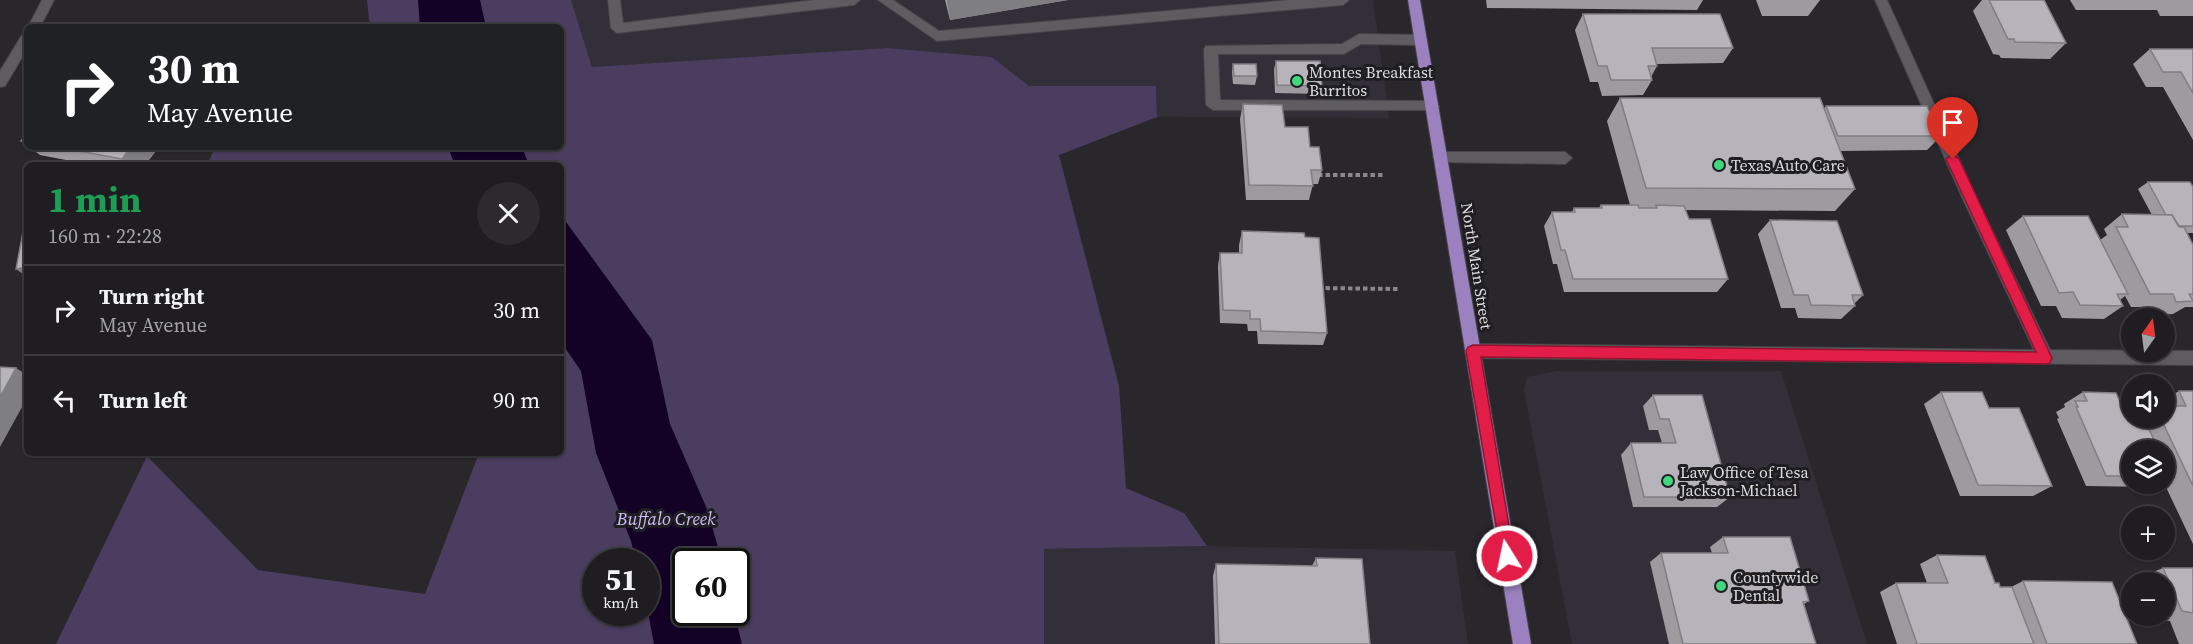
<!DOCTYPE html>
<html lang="en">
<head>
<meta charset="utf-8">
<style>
	:root { --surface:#1f1d21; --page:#2c2a2e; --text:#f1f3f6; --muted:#a1a2a5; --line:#3c3b3f }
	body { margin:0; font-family:"Source Serif 4",serif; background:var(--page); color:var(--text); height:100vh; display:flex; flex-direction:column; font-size:22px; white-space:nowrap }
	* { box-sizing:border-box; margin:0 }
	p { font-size:20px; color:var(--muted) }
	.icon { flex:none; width:33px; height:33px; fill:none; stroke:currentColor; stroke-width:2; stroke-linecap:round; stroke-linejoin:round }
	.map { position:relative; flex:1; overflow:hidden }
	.panel { position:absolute; left:24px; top:162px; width:540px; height:294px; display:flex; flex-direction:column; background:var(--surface); border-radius:9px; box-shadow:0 2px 4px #0004,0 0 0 2px var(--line) }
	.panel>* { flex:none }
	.hud { position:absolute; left:24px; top:24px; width:540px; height:126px; border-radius:9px; box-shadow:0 2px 4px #0004,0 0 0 2px var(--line); background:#202124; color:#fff; overflow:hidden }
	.needle { width:39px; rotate:14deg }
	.buttons { position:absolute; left:2121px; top:308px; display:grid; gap:12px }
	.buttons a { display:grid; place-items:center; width:54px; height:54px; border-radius:50%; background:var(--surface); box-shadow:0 2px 4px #0004,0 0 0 2px var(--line); font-size:30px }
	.speed { position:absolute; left:582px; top:548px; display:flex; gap:12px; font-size:30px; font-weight:700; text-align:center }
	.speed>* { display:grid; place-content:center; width:78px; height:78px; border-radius:50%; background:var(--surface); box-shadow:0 2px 4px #0004,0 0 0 2px var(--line); line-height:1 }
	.speed small { font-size:15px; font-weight:400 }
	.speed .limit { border:3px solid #111; border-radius:9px; background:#fff; color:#111 }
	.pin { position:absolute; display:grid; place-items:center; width:51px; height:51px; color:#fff; margin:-62px -26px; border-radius:50% 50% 50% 0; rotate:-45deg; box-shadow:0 0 6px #0007 }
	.pin .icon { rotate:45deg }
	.me { position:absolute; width:66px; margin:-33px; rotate:350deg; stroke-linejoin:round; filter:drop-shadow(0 0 4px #0008) }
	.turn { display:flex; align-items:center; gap:21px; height:126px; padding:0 24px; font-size:27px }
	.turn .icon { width:78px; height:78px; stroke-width:2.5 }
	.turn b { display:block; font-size:42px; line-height:51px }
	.round { display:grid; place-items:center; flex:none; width:63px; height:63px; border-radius:32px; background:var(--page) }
	.overview { display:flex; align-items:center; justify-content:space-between; height:102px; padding:0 24px }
	h1 { font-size:36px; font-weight:700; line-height:45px; color:#1e9e55 }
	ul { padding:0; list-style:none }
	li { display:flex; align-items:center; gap:18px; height:90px; padding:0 24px; border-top:2px solid var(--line) }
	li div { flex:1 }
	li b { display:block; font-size:22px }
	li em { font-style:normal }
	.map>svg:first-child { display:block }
	.built { fill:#322f39 }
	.green { fill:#4b3d5f; fill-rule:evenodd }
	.water { fill:#130126 }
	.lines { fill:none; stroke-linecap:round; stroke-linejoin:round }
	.minor-casing { stroke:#464549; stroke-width:2 }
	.major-casing { stroke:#464549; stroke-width:2 }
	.path { stroke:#8a888c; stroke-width:4; stroke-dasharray:4.5 3; stroke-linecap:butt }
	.minor { fill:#5e5c61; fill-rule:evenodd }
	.major { fill:#9b81bf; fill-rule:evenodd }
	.wall { fill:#9d9ba0 }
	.shaded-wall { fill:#7f7e82 }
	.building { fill:#b6b4ba; stroke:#7f7e82; stroke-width:1.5 }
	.route { fill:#e11d48; stroke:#92132f; stroke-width:1.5 }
	.poi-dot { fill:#41d77c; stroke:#1f1e22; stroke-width:2 }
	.labels { text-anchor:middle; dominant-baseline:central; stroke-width:6; stroke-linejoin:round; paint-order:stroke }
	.poi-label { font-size:16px; fill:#dcdbde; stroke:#1f1e22; text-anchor:start }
	.street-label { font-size:16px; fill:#dcdbde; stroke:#1f1e22 }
	.water-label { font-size:18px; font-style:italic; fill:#d2bbf6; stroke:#1f1e22 }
</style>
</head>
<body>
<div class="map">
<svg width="2193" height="644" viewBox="0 0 2193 644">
	<rect width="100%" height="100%" fill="#29272c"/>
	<g class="built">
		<path d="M571 0H1373L1389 118 1157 117 1156 86H1029L992 57 887 48 592 67Z"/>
		<path d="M1556 371H1781L1867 644H1572L1524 390 1527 377Z"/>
		<path d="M1207 546 1455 551 1468 644H1044V549Z"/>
	</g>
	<path class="green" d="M367 0H571L592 67 887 48 992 57 1029 86H1156L1157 117 1059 155 1119 386 1126 488 1184 513 1207 546 1044 549V644H56L147 456 258 570 425 594 479 453H561V165H207L215 147H561V27H373L369 20ZM596 561H646V612H596ZM686 561H736V612H686Z"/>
	<g class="water">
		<path d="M418 0H480L486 27H420Z"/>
		<path d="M448 147H522L529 165H455Z"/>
		<path d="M561 215 652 340 670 424 707 509 722 561H686V612H734L742 644H654L647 607 646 561H636L631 541 596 453 581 371 561 342Z"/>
	</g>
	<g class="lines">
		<g class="minor-casing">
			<g id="minor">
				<path d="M42 0H54L40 27H28Z"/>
				<path d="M608 0H620L623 23 815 0H860L854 5 617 33 611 28Z"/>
				<path d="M878 0H893L939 31 1291 0H1349L1343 5 937 41Z"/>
				<path d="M1875 0H1887L1976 197 2050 350 2193 351V365L1473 358 1468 356 1465 351 1468 346 1473 344 2034 350 1962 197Z"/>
				<path d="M27 33V49L5 86 0 87V71L22 35Z"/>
				<path d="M1359 34 1421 35 1427 40 1421 45 1361 44 1344 54H1218L1220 100 1432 101 1439 106 1437 110H1213L1206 105 1204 49 1206 46 1342 44Z"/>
				<path d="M1440 152H1565L1572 158 1565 164 1440 162 1433 157Z"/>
			</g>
		</g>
		<g class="major-casing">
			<path id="major" d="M1408 0H1420L1531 644H1513Z"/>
		</g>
		<g class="path">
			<path d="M1318 175H1384"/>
			<path d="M1318 288 1398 289"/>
			<path d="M2166 315 2173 327"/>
		</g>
		<use href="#minor" class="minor"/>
		<use href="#major" class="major"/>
	</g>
	<g class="wall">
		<path d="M945 0H1068L950 20Z"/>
		<path d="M1486 0H1703L1697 10 1487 8Z"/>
		<path d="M1756 0H1820L1808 16H1762Z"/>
		<path d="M1982 0H2044L2066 43 2050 59 2001 58 1999 55 1993 54 1973 11Z"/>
		<path d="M2070 0H2193V16H2160L2157 10H2076Z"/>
		<path d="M1583 14 1733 48 1723 63 1657 64V66L1651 77 1652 80 1643 95 1602 96 1598 82H1590L1575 30Z"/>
		<path d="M2150 49H2193V140L2163 87H2146L2133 64Z"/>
		<path d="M1276 61 1322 86 1320 94 1275 93 1274 69Z"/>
		<path d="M1233 64 1257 76 1255 85 1233 84 1232 72Z"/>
		<path d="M1620 98 1824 109 1826 106 1941 136 1927 150 1840 151 1855 189 1835 211 1686 210 1689 219 1728 279 1717 292H1564L1557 264H1553L1544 226 1552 212H1572L1574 208H1599L1601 205H1630L1607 121Z"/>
		<path d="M1243 104 1285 127 1310 147 1322 170 1318 184H1313L1309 200H1246L1240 119Z"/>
		<path d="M29 147H159L145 165H92L40 155Z"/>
		<path d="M2148 182 2193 187V233H2187L2193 245V307H2185L2173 314 2156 315 2153 307H2131L2125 296 2120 300 2123 306 2104 319 2062 318 2056 306H2041L2006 230 2023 216 2100 240 2107 235 2104 229 2122 214 2152 215 2138 189Z"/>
		<path d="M1770 220 1863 295 1854 304 1855 306 1841 319 1798 318 1795 308H1781L1758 234Z"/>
		<path d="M1242 231 1305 237 1327 333 1323 345 1258 344 1257 331H1248L1247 324 1220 323 1218 266 1220 253H1239V245Z"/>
		<path d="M2179 391H2193V544L2164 483V450H2132V483H2157L2150 487 2086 486 2057 419 2059 418 2056 412 2065 407 2064 404 2083 392 2122 406 2132 417H2164V400Z"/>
		<path d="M1941 392 1989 408 2052 486 2033 496H1960L1924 404Z"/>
		<path d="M1653 395 1730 497 1717 507H1633L1621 455 1631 443H1662L1658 430H1649L1643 406Z"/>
		<path d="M1723 537 1809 601 1804 604 1816 644H1669L1650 562 1661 553H1712L1710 547Z"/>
		<path d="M1937 555 1995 583 2000 587H2011L2023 581 2137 644H1897L1880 592 1896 583H1927L1920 564Z"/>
		<path d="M1316 558 1370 644H1215L1213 576 1216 564 1312 566Z"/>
		<path d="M2163 568H2193V644H2179L2170 621 2159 620 2157 615H2164V582H2143L2141 577Z"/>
	</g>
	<g class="shaded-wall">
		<path d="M947 0H1068L950 20Z"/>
		<path d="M131 147H159L145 165H129L122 159Z"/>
		<path d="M27 267V277L16 269Z"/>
		<path d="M16 368 27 375V398L0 447V397Z"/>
	</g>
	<g class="building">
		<path d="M1989 0H2044L2066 43 2015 42 2014 39H2008Z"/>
		<path d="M1583 14H1720L1733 48H1652L1657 66H1648L1652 80H1611L1607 66H1598Z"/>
		<path d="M2150 49H2193V93L2181 72H2163Z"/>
		<path d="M1276 61H1320L1322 86 1277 85Z"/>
		<path d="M1233 64H1256L1257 76H1234Z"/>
		<path d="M1620 98H1820L1855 189 1646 188Z"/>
		<path d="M1243 104 1282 105 1285 127H1308L1310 147H1319L1322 170H1311L1313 186 1249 185Z"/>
		<path d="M1826 106H1927L1941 136H1838Z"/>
		<path d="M27 134V142L21 141Z"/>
		<path d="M57 147H131L122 159Z"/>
		<path d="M2148 182H2190L2193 187V226H2179L2172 215H2166Z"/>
		<path d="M1601 205H1638L1639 208H1657L1656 205 1684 206 1689 219H1710L1728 279H1573L1565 250H1561L1552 212H1575L1574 208H1602Z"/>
		<path d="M2122 214 2172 215 2179 227H2184L2193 245V294H2189L2193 301 2176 302 2173 294H2150L2116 227H2128Z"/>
		<path d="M2023 216H2088L2128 294H2117L2123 306 2080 305 2073 292 2059 293Z"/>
		<path d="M1770 220 1837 221 1863 295H1852L1855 306 1811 305 1808 295H1794Z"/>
		<path d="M27 231V267L16 269 23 232Z"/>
		<path d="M1242 231 1304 233 1305 237 1319 238 1327 333 1261 331 1260 319H1250V311L1223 310 1220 253H1242Z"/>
		<path d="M0 367 16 368 0 397Z"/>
		<path d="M2179 391H2193V486L2160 417H2164V406H2186Z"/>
		<path d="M1941 392H1982L1989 408H2019L2052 486 1978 485Z"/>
		<path d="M2083 392 2116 393 2122 406H2132V417H2143L2159 450H2132V476H2106L2076 407H2078L2075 401H2087Z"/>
		<path d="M1653 395H1702L1730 497H1644L1631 443H1676L1669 419H1660Z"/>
		<path d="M2164 461 2171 476H2164Z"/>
		<path d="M1723 537H1790L1809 601 1803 602 1816 644H1683L1661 553H1728Z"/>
		<path d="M1937 555 1985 556 1995 583H1999L2000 587H2012L2034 644H1917L1896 583H1948Z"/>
		<path d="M1316 558 1362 559 1370 644H1219L1216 564 1317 566Z"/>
		<path d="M2163 568H2193V613L2182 611Z"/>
		<path d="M2023 581 2112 582 2137 644H2047Z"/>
	</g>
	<path class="route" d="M1953 154 1959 159 2052 358 2050 363 2046 364 1481 357 1514 556 1512 561 1507 563 1502 561 1466 351 1468 347 1473 345 2036 352 1946 159Z"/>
	<g class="poi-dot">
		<circle cx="1297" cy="81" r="6"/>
		<circle cx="1719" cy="165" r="6"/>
		<circle cx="1668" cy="481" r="6"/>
		<circle cx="1721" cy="586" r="6"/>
	</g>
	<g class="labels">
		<g class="poi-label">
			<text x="1309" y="72">Montes Breakfast<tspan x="1309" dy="18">Burritos</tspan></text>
			<text x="1731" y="165">Texas Auto Care</text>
			<text x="1680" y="472">Law Office of Tesa<tspan x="1680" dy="18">Jackson-Michael</tspan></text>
			<text x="1733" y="577">Countywide<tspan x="1733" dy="18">Dental</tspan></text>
		</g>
		<g class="street-label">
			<text transform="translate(1477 266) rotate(81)">North Main Street</text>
		</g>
		<g class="water-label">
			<text x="666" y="518">Buffalo Creek</text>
		</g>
	</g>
</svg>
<div class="buttons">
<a><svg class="needle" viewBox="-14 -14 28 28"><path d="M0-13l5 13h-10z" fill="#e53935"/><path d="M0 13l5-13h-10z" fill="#a1a2a5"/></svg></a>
<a><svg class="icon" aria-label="sound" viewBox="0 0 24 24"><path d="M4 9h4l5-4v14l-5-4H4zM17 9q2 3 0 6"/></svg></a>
<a><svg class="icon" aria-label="layers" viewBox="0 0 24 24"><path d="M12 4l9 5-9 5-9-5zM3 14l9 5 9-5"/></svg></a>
<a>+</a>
<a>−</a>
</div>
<div class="speed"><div>51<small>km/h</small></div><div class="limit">60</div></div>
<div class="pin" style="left:1953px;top:159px;background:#d93025"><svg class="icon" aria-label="arrive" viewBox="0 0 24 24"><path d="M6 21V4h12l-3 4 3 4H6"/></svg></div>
<svg class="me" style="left:1507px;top:556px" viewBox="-20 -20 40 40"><circle r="17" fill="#e11d48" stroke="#fff" stroke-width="3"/><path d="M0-11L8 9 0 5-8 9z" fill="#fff"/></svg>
<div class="hud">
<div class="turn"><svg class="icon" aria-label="right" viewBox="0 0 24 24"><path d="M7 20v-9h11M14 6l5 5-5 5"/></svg><div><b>30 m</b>May Avenue</div></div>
</div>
<section class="panel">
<div class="overview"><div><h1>1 min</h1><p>160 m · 22:28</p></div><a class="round"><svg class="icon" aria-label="close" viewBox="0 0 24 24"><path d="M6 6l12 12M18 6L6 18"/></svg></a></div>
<ul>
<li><svg class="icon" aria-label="right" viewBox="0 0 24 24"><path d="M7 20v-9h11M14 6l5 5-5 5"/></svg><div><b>Turn right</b><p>May Avenue</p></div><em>30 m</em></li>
<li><svg class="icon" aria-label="left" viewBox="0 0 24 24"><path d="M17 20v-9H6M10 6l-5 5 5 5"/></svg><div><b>Turn left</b></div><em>90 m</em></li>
</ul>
</section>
</div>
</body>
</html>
